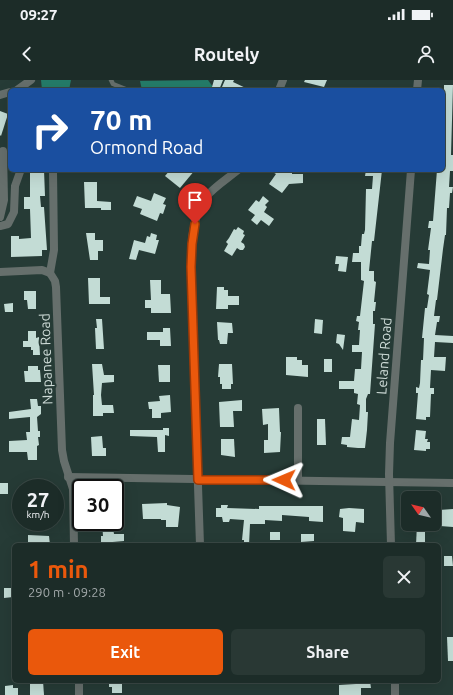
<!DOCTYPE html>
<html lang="en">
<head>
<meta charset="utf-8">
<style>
	:root { --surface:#1c2c28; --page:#293834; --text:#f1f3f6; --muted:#a0a7a8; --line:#3a4845; --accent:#ea580c }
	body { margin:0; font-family:Ubuntu,sans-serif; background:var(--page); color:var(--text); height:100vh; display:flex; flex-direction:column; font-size:15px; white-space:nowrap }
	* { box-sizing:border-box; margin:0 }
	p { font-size:13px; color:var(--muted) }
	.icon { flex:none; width:22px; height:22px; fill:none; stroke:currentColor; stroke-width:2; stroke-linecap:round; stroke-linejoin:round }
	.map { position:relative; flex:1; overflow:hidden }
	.panel { position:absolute; left:12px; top:463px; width:429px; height:140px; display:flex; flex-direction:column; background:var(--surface); border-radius:6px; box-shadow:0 4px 16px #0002,0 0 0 1px var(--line) }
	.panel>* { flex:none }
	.top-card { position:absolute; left:8px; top:8px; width:437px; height:84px; border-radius:6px; box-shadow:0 4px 16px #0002,0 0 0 1px var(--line); background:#1a4fa0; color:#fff; overflow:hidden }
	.needle { width:26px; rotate:304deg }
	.controls { position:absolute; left:401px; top:411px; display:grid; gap:8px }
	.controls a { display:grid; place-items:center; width:40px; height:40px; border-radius:6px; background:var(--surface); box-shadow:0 4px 16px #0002,0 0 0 1px var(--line); font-size:20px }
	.speed { position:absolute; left:12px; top:399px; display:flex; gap:8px; font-size:20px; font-weight:700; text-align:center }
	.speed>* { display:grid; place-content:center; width:52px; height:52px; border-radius:50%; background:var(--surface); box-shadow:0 4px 16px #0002,0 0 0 1px var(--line); line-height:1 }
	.speed small { font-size:10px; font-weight:400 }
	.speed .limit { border:2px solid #111; border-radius:6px; background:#fff; color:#111 }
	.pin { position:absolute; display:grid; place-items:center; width:34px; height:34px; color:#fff; margin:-41px -17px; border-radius:50% 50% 50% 0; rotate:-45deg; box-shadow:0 0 4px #0007 }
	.pin .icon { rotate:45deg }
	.me { position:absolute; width:44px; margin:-22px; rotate:271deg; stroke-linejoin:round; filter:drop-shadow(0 0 3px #0008) }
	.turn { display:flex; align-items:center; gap:14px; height:84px; padding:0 16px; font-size:18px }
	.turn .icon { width:52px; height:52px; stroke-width:2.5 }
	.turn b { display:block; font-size:28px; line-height:34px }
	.round { display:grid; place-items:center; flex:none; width:42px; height:42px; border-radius:6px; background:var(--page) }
	.head { display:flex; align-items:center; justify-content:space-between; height:68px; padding:0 16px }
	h1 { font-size:24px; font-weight:700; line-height:30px; color:var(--accent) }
	.action { display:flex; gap:8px; margin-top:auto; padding:8px 16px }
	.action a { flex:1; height:46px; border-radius:6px; background:var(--accent); color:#fff; font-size:16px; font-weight:700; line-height:46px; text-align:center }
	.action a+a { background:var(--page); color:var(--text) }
	.status { display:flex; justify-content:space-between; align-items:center; height:28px; padding:0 20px; background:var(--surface); direction:ltr }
	.status svg { height:11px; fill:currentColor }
	header { display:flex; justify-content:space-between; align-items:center; height:52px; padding:0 16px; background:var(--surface); font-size:18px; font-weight:700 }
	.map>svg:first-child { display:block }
	.forest { fill:#247c69 }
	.building { fill:#c3dcd5 }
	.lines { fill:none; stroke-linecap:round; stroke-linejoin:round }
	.lane { stroke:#666f6c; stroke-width:4.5 }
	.street { stroke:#666f6c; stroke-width:8 }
	.route-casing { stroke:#983908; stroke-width:10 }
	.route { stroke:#ea580c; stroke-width:7 }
	.labels { text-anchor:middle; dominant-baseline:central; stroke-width:4; stroke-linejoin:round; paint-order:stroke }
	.street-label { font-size:14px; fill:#cedbd7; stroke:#263b36 }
</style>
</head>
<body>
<div class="status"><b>09:27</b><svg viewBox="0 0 49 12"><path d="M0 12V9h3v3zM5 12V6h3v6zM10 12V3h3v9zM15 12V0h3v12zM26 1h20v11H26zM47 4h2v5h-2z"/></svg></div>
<header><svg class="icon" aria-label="back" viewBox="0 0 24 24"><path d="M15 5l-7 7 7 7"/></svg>Routely<svg class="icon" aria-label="person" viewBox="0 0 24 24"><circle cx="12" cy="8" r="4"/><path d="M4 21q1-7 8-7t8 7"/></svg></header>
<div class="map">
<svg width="453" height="615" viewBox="0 0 453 615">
	<rect width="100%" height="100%" fill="#263b36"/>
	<g class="forest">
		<path d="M41 0H71L69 10H42Z"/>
		<path d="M208 0 215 10H142L140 1Z"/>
	</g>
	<g class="building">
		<path d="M214 0H223L219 10H212L213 7H212Z"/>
		<path d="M225 0H234L233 2 250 10H229L222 7Z"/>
		<path d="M305 0H327L324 7 304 2Z"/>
		<path d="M444 5H453L451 75H453V91H450L449 107H453L452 113H450L449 128H447L446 155H445L443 169 437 220H436L434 236H440L439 242H437L435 255 453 256V263L435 262 434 277H446L445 291 431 290 430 308H434V314H431L430 337H426V340L416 339 418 313H416V307L419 308 420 303 421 280H423L424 258H422L425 228H427L429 215 427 214 430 190 417 188 418 183 429 184 430 170H428L431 148H428L429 141H433L437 90H443Z"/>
		<path d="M0 31 8 34 1 56 0 55Z"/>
		<path d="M30 90H44L45 116H40L41 127H44L47 170H42V176L11 177V156H19V159L31 158 30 129H24V117H30Z"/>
		<path d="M170 90H195L180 108 165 96Z"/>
		<path d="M269 90H292V94H303V103L289 104 282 113 269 104 276 94Z"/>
		<path d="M366 90H382L374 161H372L369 191H374V201L376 202 374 222H376L375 231H373V244H375L370 314H368L366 319V332H368L367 350 365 368H358L347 367V365L341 364 342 357H350L352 339 359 340 360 325 357 324 358 314 354 313V309H339V301H354L355 289H361L362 272H352V265H359L360 250H358L359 242 356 241 357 236H360L364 201 361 200V182H352L353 173H359V166H361L362 154H364L365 150 366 109H372L373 96H365Z"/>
		<path d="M84 102H97V121L111 122V130H101V128H85Z"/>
		<path d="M154 113 166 118 163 124 166 125 163 134 160 133 157 141 140 134 142 129 133 126 137 116 151 121Z"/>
		<path d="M263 116 269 121 265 125 267 127 264 132 274 139 269 146 261 140 257 145 251 140 255 135 248 130 256 120 259 122Z"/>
		<path d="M238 147 244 151 243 154 245 155 241 162 244 164 245 167 243 170H240L237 168 232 176 224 171 228 164 226 162 229 158 234 149 236 150Z"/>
		<path d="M86 153H95V160H103V171H98V180H90Z"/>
		<path d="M151 153 157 155 156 160H159L155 174 139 170 136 180 129 179 134 160 145 163 147 156 150 157Z"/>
		<path d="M336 176 348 177 346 192 338 191 339 184H335Z"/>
		<path d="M88 198H100V217H110V224H89Z"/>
		<path d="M150 200H161V214H170L171 233H151V228H145V220H151Z"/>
		<path d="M217 207H224V210H228V216H239V225H228V229H216Z"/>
		<path d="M24 211H36V229H28L27 220H24Z"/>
		<path d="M13 223V232H5L4 224Z"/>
		<path d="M96 239H102L104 269H96L95 248H97Z"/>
		<path d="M315 239 323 240 322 254 314 253Z"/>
		<path d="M217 242 232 243 233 253H228L227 264H220L219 260H218Z"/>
		<path d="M163 248H170L171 266H160V260H147V252H163Z"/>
		<path d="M28 251H36V258L39 257 40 275H33V270H31V267H23V261H28Z"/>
		<path d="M337 254 345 255 343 270 339 264 336 263Z"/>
		<path d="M286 277H297V280H302V285H308V297L286 295Z"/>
		<rect x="324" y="279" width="8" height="13"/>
		<path d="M92 284H102L104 295H114V302L102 303 101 315 102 325H113L114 333H103V336H93V315H94Z"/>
		<path d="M219 284H232L233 304H231V309H222V304H220V297H218Z"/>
		<path d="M158 285H170V302H159Z"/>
		<path d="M28 286H38V290H40L41 302H25L24 291H28Z"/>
		<path d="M170 315 171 332 161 333V338H152V329H149L148 322 160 321 159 316Z"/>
		<path d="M30 319H37L38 326H41V334L37 337 38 351H40V357H38L39 365 37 366V380H28L27 372H9V361L27 360 26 352H30V337L9 339V332L31 329Z"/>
		<path d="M242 320V331H233L234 347H220L219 322Z"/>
		<path d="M279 328 280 352H281L280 372 264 373V360H268V344L263 345 262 329Z"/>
		<path d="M317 339H325L326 365H317Z"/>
		<path d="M163 348H169V356L165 355V372H158L157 357 130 356V350H163Z"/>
		<path d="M416 350 426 351 425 359H428L427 362H430V369H426V371L414 370Z"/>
		<path d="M102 356 103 368H106V376H92L91 357Z"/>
		<path d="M221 359H234L235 377 221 375Z"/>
		<rect x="0" y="403" width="8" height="11"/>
		<path d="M167 423V425L180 427 178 447H166V440H161V439H143L142 424Z"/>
		<path d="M221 425H228L227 428 259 429V426H323V442L309 441V437L282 435V441L265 440V444H250L249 465H244V460H242L244 440 230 439 229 442H223L222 437H216V428H221Z"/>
		<path d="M349 428 364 429V443L356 442 355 452 343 451V438L339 437 340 429Z"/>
		<path d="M453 429V447L440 446 439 430Z"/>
		<path d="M102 442H109V448H113L114 454H124V461L101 463V456H103Z"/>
		<path d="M417 444H425V465H416Z"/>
		<rect x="270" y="452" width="10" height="8"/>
		<path d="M301 454H314V461L301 462Z"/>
		<path d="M28 455 49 456 50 465H28Z"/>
		<path d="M444 476H452L453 486H444Z"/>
		<path d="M4 508H13V517L4 518Z"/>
		<path d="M447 557H453V581H448Z"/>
		<path d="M30 601H43L44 615H30Z"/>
		<path d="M109 601 122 602V613H112V607H109Z"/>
		<path d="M356 601H370L371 608H361V615H339V605L356 604Z"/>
		<path d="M13 605V608H18V615H5V606Z"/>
	</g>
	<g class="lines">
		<path class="lane" d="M111 0 113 4 128 10"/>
		<g class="street">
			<path d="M17 10 31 0"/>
			<path d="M279 10 283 0"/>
			<path d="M417 10 418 0"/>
			<path d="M0 15 10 12"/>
			<path d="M53 91 54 170 50 193 55 201 56 207 62 370 64 381 73 409 74 465"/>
			<path d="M0 137 4 120 3 71"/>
			<path d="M0 146 8 144 14 132 15 106 20 92"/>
			<path d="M0 192 42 190 50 193"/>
			<path d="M68 397 453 403"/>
			<path d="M298 400V328"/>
			<path d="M200 465 191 197C191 172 190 140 205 118 214 107 227 99 238 90"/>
			<path d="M391 465 389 394 390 363 411 90"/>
			<path d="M79 601V615"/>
			<path d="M395 601V615"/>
		</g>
	</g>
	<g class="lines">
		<g class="route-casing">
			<path id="route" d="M195 144 192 164 191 187 198 400H284"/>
		</g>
		<use href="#route" class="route"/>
	</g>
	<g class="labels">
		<g class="street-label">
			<text transform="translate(384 276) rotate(-86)">Leland Road</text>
			<text transform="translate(46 279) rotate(-92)">Napanee Road</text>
		</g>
	</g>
</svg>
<div class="controls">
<a><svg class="needle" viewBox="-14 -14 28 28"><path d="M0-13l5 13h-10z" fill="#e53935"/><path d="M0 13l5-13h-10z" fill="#a0a7a8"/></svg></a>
</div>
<div class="speed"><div>27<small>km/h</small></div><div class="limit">30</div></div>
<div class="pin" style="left:195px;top:144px;background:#d93025"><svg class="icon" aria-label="arrive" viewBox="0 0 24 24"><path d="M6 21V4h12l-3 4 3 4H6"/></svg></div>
<svg class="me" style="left:284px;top:400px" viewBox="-20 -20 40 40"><path d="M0-17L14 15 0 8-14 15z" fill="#ea580c" stroke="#fff" stroke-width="4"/></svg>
<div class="top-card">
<div class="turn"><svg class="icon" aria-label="right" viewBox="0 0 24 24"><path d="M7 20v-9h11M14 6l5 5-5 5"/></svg><div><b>70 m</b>Ormond Road</div></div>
</div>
<section class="panel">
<div class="head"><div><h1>1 min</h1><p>290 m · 09:28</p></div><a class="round"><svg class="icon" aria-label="close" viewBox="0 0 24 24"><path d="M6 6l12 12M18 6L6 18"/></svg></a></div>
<div class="action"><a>Exit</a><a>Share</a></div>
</section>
</div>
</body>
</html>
